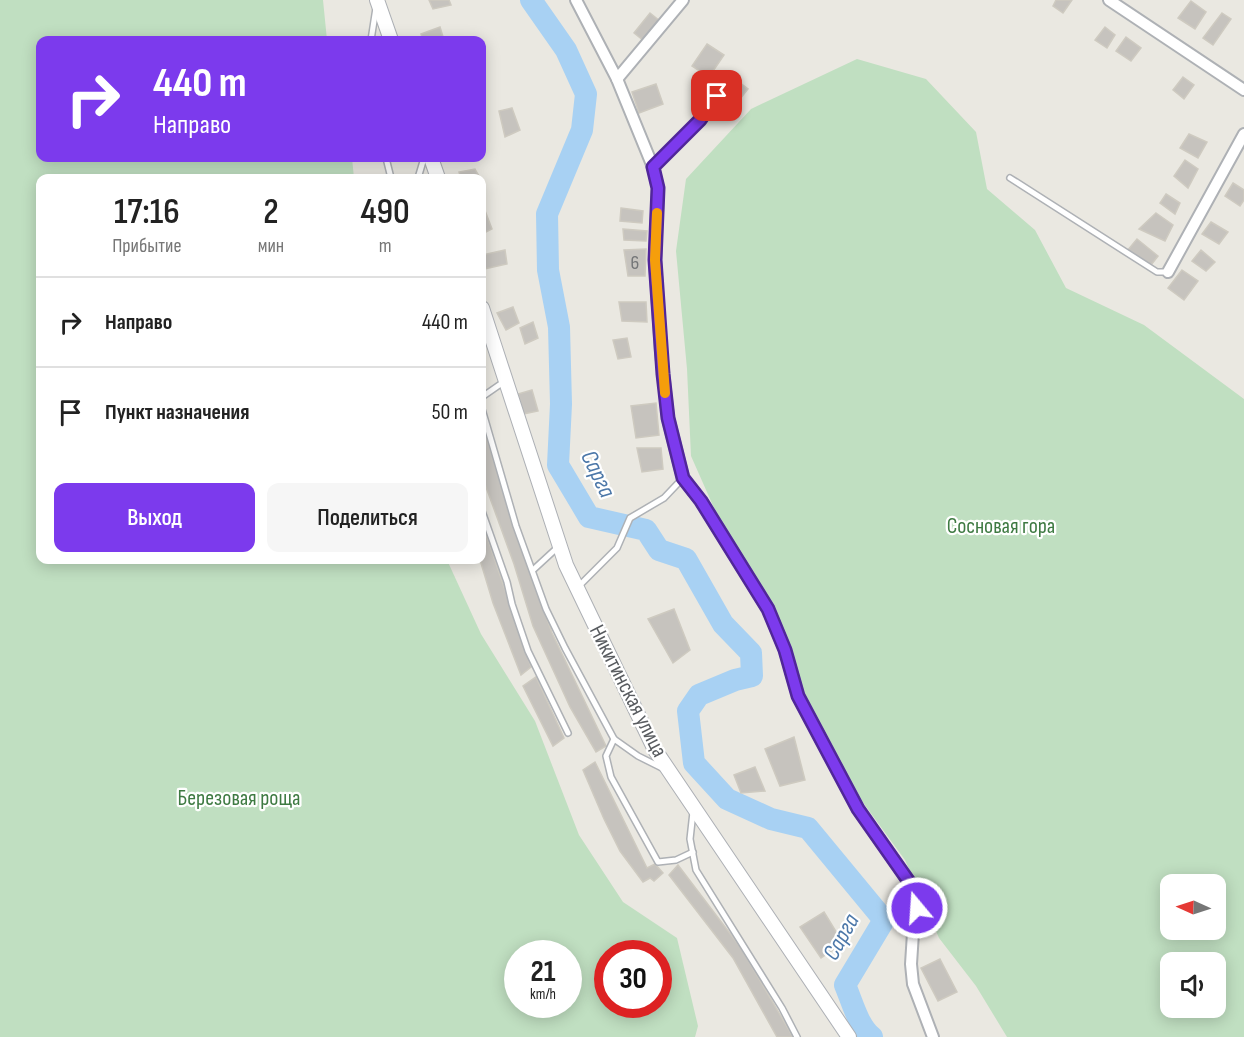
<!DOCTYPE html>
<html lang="ru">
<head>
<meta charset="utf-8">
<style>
	:root { --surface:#fff; --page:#f6f6f6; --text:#222; --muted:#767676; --line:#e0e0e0; --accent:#7c3aed }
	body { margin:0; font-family:"Sofia Sans Condensed",sans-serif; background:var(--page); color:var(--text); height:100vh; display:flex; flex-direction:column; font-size:22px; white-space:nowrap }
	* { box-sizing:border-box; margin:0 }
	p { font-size:20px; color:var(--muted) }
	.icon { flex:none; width:33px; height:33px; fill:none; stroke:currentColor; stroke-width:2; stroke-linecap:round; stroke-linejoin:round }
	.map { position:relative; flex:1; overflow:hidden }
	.details { position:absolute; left:36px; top:174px; width:450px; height:390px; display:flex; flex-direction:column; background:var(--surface); border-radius:12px; box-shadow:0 3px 15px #0003 }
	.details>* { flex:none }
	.guide { position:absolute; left:36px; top:36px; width:450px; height:126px; border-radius:12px; box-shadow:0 3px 15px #0003; background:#7c3aed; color:#fff; overflow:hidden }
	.needle { width:39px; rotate:273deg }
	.controls { position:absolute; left:1160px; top:874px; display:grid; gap:12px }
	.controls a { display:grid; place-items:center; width:66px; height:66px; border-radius:12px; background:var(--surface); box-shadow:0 3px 15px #0003; font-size:30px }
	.speed { position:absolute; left:504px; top:940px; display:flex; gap:12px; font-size:30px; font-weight:700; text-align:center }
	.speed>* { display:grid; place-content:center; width:78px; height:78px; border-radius:50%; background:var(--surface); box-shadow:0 3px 15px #0003; line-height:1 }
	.speed small { font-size:15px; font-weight:400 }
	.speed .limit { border:9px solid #d22; background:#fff; color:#111 }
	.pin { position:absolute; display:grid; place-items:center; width:51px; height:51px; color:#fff; margin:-26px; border-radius:12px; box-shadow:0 3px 9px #0006 }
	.me { position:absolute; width:66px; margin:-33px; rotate:342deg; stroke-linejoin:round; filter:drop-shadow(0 0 4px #0008) }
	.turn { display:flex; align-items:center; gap:21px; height:126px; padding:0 18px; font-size:27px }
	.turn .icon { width:78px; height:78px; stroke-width:2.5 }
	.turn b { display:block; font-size:42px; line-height:51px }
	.eta { display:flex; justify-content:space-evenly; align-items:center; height:102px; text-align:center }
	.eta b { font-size:36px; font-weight:600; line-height:42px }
	.cta { display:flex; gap:12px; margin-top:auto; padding:12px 18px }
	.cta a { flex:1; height:69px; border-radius:12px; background:var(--accent); color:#fff; font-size:24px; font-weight:600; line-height:69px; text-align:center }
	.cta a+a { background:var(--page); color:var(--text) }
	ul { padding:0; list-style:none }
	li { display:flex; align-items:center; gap:18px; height:90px; padding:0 18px; border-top:2px solid var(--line) }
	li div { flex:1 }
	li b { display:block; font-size:22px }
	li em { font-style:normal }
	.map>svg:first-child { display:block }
	.green { fill:#c0dfc1; fill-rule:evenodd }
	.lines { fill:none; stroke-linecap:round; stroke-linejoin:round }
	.river { stroke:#a8d1f3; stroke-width:22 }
	.building { fill:#c6c3be; stroke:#cecac0; stroke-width:1.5 }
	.lane-casing { stroke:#aeb1b5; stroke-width:8 }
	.street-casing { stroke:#aeb1b5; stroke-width:14 }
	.secondary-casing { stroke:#adb0b5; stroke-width:16 }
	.lane { stroke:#fff; stroke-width:5 }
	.street { stroke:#fff; stroke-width:10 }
	.secondary { stroke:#fff; stroke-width:14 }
	.route-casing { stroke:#51269a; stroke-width:15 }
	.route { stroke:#7c3aed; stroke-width:10 }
	.slow { stroke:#f59e0b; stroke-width:10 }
	.labels { text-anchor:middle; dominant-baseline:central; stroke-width:4.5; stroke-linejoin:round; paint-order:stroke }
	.number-label { font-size:20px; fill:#747678 }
	.park-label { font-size:22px; fill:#3e7a42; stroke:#fff }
	.street-label { font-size:22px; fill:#595c60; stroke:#fff }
	.water-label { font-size:24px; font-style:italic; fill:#4d78a9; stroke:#fff }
</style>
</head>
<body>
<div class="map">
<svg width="1244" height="1037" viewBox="0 0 1244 1037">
	<rect width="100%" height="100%" fill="#eae8e1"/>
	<g class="green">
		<path d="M0 0H323L327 40H40V158H352L354 178H40V560H447L481 634 535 721 579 835 623 902 677 938 698 1026 695 1037H0ZM518 954H568V1005H518ZM608 954H658V1005H608Z"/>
		<path d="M857 59 926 79 976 132 987 189 1035 230 1066 288 1144 325 1244 399V1037H1007L976 986 939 938 905 860 859 797 803 695 779 620 722 526 691 456 687 369 676 251 686 179 751 109ZM1170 885H1215V930H1170ZM1170 963H1215V1008H1170Z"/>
	</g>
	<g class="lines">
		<path class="river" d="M531 0 566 50 586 94 582 130 547 214 548 270 559 327 561 404 558 465 589 517 646 530 659 550 686 559 723 624 751 653 752 676 735 680 699 695 688 711 694 763 727 799 771 819 808 828 884 920 845 985C852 1001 858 1026 872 1037"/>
	</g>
	<g class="building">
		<path d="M429 0H449L451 5 433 9Z"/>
		<path d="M1056 0H1072L1063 13 1053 6Z"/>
		<path d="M1191 1 1206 12 1195 29 1178 18Z"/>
		<path d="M650 13 660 21 644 41 634 33Z"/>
		<path d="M1222 13 1231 19 1213 45 1203 38Z"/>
		<path d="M440 27 444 40H423L421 34Z"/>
		<path d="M1105 27 1115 35 1107 48 1095 40Z"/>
		<path d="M1126 37 1141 48 1131 61 1116 51Z"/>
		<path d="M707 44 724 55 709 77 692 66Z"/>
		<path d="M727 73 748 89 740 99 719 83Z"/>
		<path d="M1183 77 1194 85 1184 99 1173 90Z"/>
		<path d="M656 84 663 104 639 113 632 92Z"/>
		<path d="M512 108 520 130 505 137 499 111Z"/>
		<path d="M1189 134 1207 142 1198 158 1180 148Z"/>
		<path d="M1185 160 1198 169 1188 188 1174 176Z"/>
		<path d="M475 169 480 178H461L459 172Z"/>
		<path d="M1233 183 1244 190V200L1240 206 1225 196Z"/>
		<path d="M1166 194 1180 203 1175 214 1160 203Z"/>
		<path d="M484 208 492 229 482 234V209Z"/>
		<path d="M621 208 643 211 642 223 620 221Z"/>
		<path d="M1156 213 1173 225 1165 241 1139 229Z"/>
		<path d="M1211 222 1228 232 1219 244 1202 234Z"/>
		<path d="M623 229 647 231 646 241 624 240Z"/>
		<path d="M1137 239 1158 256 1151 265 1127 251Z"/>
		<path d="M646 249 645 276H628L624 250Z"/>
		<path d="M505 250 507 264 484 269 482 255Z"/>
		<path d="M1201 250 1215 262 1206 271 1192 261Z"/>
		<path d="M1182 270 1198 281 1184 300 1168 288Z"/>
		<path d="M619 302H646L647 322 622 321Z"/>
		<path d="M513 307 519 323 506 330 497 313Z"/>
		<path d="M533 322 538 338 525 344 520 328Z"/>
		<path d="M627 338 631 357 618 359 613 340Z"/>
		<path d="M532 390 538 411 523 414 518 394Z"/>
		<path d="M656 403 659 435 636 438 631 406Z"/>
		<path d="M482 422 514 528 552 633 606 746 596 752 570 707 533 626 514 564 482 476Z"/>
		<path d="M637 448H661L663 469 642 472Z"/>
		<path d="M482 522 531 667 521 675 493 603 480 560Z"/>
		<path d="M674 609 690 650 673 663 648 619Z"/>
		<path d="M536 677 564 738 553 746 523 686Z"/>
		<path d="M794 737 805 780 780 786 765 749Z"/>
		<path d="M595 762 647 868 655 864 663 873 654 881 650 878 643 882 620 851 604 819 583 770Z"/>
		<path d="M755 767 765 791 741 793 734 775Z"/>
		<path d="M678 865 741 948 793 1037H777L733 958 669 875Z"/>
		<path d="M824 912 843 943 821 958 800 927Z"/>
		<path d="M940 959 957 992 938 1001 921 968Z"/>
	</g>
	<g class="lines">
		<g class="lane-casing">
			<g id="lane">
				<path d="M371 40 376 8"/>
				<path d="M386 158 391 178"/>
				<path d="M653 167 700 120 717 96"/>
				<path d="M418 178 424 158"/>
				<path d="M1010 178 1157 272H1168"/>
				<path d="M482 397 505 381"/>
				<path d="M482 409 516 526 546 609 565 648 614 739 638 756 664 769"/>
				<path d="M482 511 507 582 512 604 528 651 568 733"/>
				<path d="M533 570 558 547"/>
				<path d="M578 587 617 548 630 518 664 498 683 478"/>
				<path d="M614 739 606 756 611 777 658 862 676 860 693 852"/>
				<path d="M693 812 690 839 696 870 782 1008 797 1037"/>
			</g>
		</g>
		<g class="street-casing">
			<g id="street">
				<path d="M576 0 617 79 653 167 658 188 655 260 661 352 668 418 683 478 701 501 768 609 785 650 798 696 858 809 912 886 917 908 913 933 911 964 913 984 933 1037"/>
				<path d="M1109 0 1244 90"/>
				<path d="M617 79 683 0"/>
				<path d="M1168 272 1244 134"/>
			</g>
		</g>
		<g class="secondary-casing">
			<g id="secondary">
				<path d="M377 0 391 40"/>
				<path d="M431 158 438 178"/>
				<path d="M482 308 566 565 655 750 849 1037"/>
			</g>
		</g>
		<use href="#lane" class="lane"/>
		<use href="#street" class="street"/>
		<use href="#secondary" class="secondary"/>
	</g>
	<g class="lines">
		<g class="route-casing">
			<path id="route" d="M717 96 700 120 653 167 658 188 655 260 663 374 668 418 683 478 701 501 768 609 785 650 798 696 858 809 912 886 917 908"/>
		</g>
		<use href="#route" class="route"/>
		<path class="slow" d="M657 213 655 260 665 393"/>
	</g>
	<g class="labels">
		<g class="number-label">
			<text x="635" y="263">6</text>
		</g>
		<g class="park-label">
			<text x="1001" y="526">Сосновая гора</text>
			<text x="239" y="798">Березовая роща</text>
		</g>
		<g class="street-label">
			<text transform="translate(628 691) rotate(63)">Никитинская улица</text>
		</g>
		<g class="water-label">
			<text transform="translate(598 474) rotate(64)">Сарга</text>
			<text transform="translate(841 937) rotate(-61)">Сарга</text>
		</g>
	</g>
</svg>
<div class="controls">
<a><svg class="needle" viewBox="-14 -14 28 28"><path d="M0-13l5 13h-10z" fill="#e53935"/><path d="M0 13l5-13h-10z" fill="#767676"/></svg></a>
<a><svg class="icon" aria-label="sound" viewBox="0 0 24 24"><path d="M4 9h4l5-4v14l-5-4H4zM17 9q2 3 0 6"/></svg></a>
</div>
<div class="speed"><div>21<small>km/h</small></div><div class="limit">30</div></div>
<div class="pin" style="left:717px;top:96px;background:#d93025"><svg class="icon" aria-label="arrive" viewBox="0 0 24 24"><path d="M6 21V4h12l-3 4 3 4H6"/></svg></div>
<svg class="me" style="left:917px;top:908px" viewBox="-20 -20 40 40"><circle r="17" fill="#7c3aed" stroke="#fff" stroke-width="3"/><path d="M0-11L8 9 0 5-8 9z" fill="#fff"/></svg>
<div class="guide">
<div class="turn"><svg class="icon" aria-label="right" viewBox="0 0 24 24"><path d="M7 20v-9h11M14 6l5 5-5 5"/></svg><div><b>440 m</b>Направо</div></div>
</div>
<section class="details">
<div class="eta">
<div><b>17:16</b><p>Прибытие</p></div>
<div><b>2</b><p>мин</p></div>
<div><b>490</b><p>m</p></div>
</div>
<ul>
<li><svg class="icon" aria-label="right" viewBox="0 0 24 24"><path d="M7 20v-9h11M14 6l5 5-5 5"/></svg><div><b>Направо</b></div><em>440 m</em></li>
<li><svg class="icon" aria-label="arrive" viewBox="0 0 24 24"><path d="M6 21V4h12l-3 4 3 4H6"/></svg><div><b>Пункт назначения</b></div><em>50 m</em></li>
</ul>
<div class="cta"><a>Выход</a><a>Поделиться</a></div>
</section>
</div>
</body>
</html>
